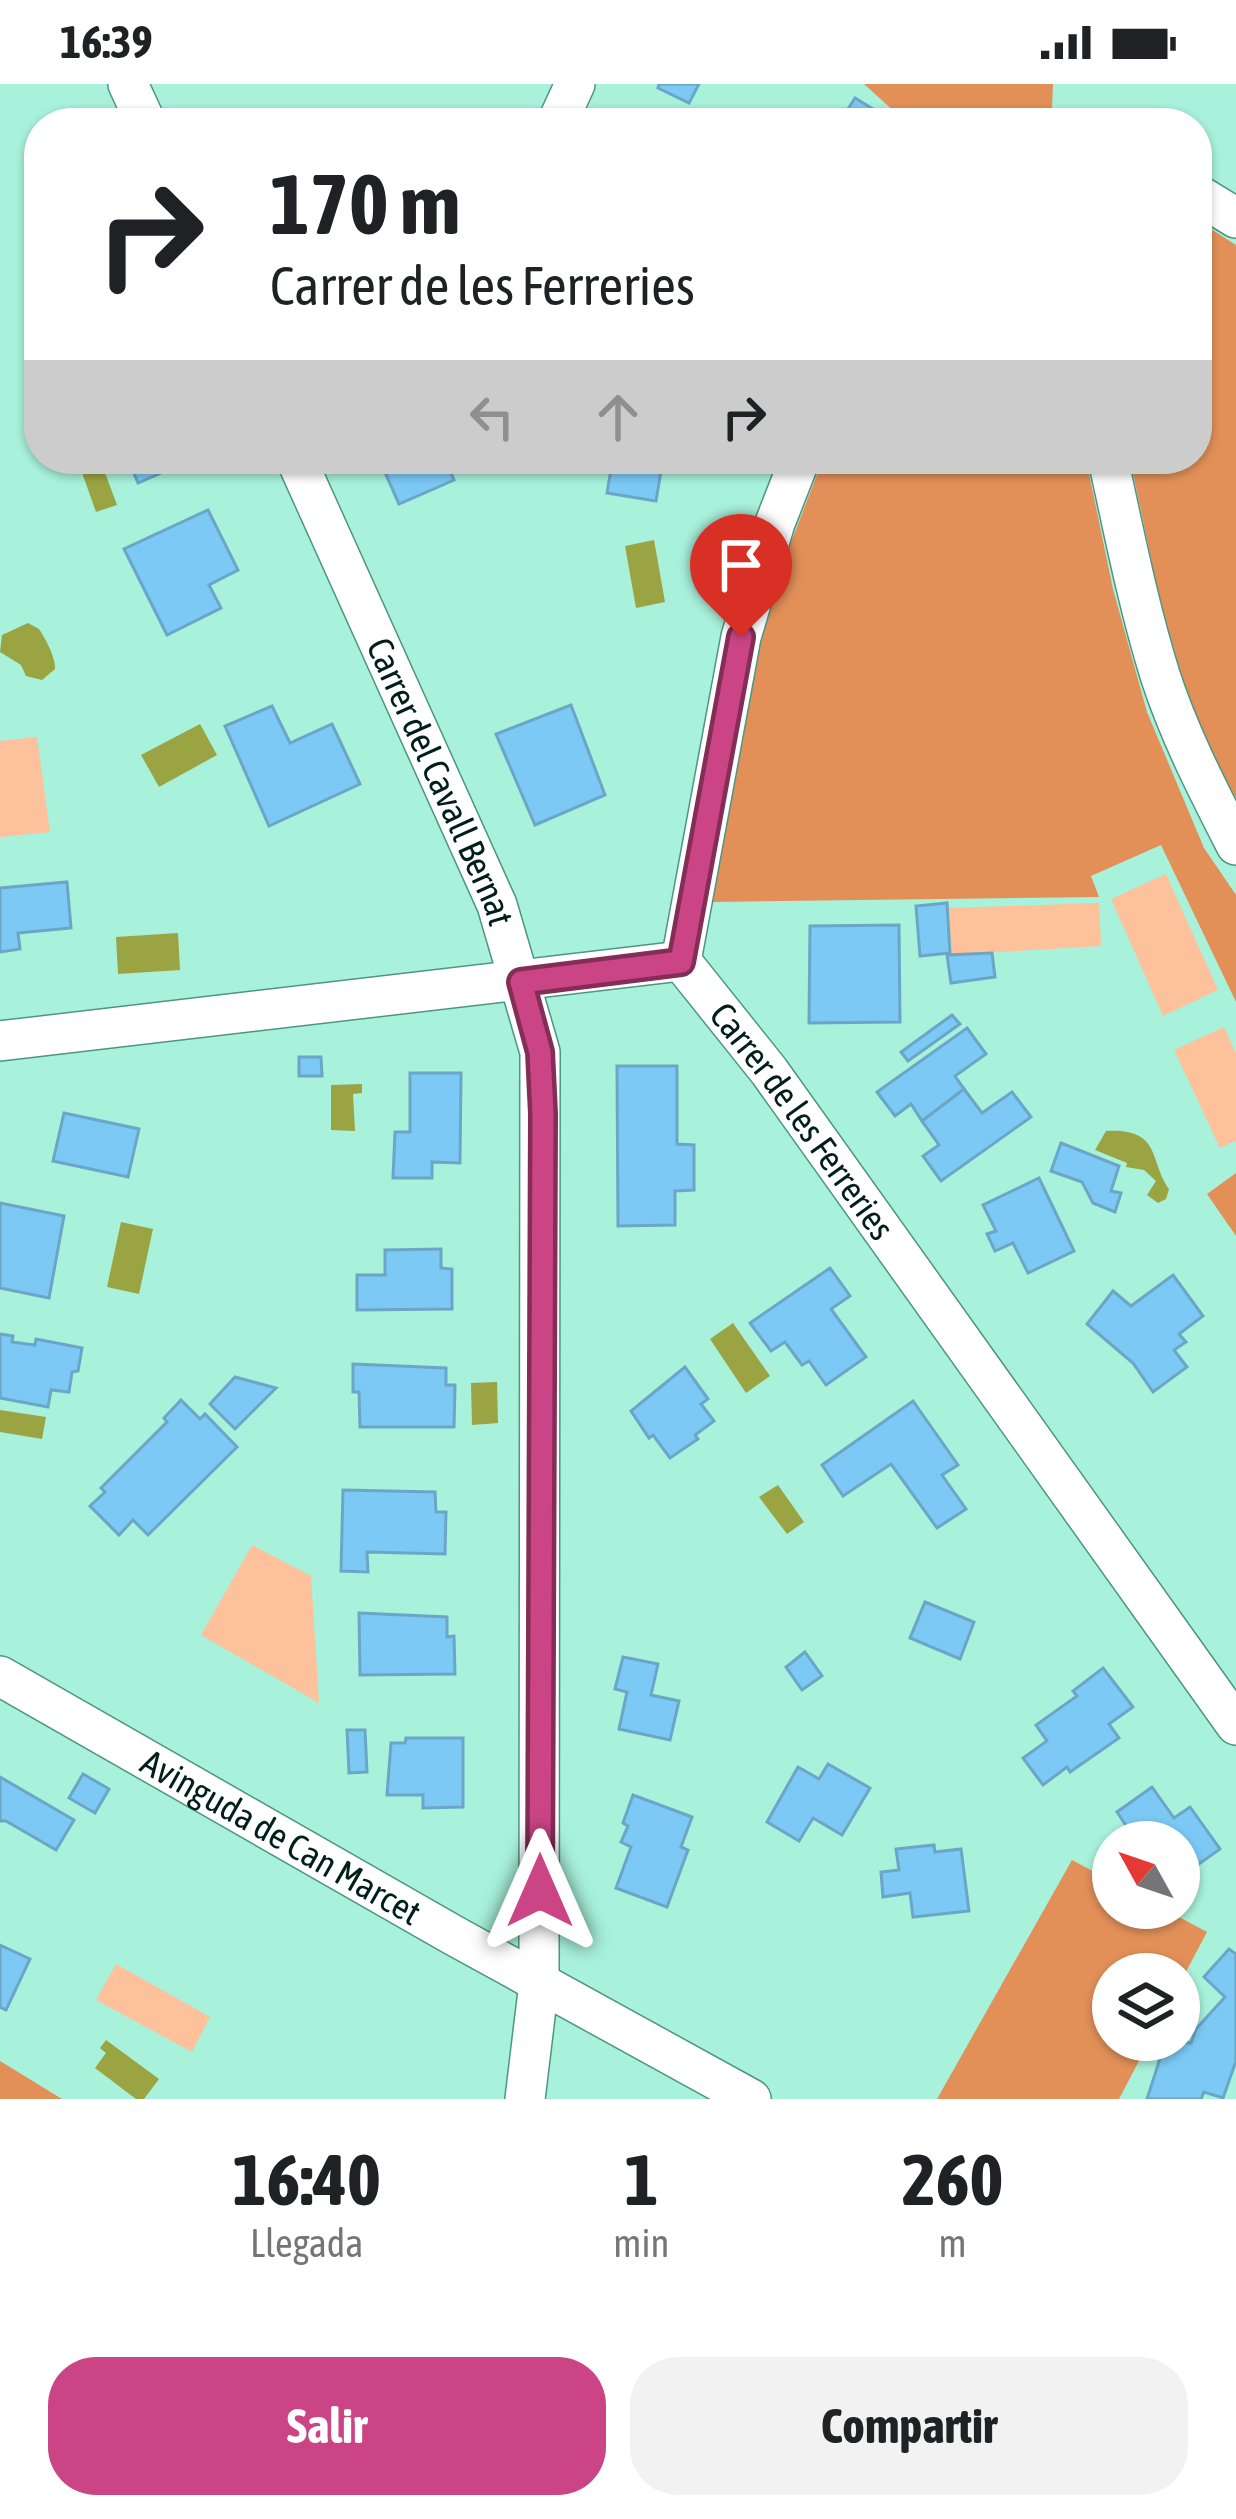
<!DOCTYPE html>
<html lang="es">
<head>
<meta charset="utf-8">
<style>
	:root { --surface:#fff; --page:#f2f2f2; --text:#202124; --muted:#757577; --accent:#cb4586 }
	body { margin:0; font-family:"Asap Condensed",sans-serif; background:var(--page); color:var(--text); height:100vh; display:flex; flex-direction:column; font-size:45px; white-space:nowrap }
	* { box-sizing:border-box; margin:0 }
	p { font-size:39px; color:var(--muted) }
	.icon { flex:none; width:66px; height:66px; fill:none; stroke:currentColor; stroke-width:2; stroke-linecap:round; stroke-linejoin:round }
	.map { position:relative; height:2015px; overflow:hidden }
	.sheet { display:flex; flex-direction:column; background:var(--surface); flex:1 }
	.sheet>* { flex:none }
	.banner { position:absolute; left:24px; top:24px; width:1188px; height:366px; border-radius:48px; box-shadow:0 3px 9px #0004; background:#fff; color:var(--text); overflow:hidden }
	.needle { width:78px; rotate:310deg }
	.buttons { position:absolute; left:1092px; top:1737px; display:grid; gap:24px }
	.buttons a { display:grid; place-items:center; width:108px; height:108px; border-radius:50%; background:var(--surface); box-shadow:0 3px 9px #0004; font-size:60px }
	.pin { position:absolute; display:grid; place-items:center; width:102px; height:102px; color:#fff; margin:-123px -51px; border-radius:50% 50% 50% 0; rotate:-45deg; box-shadow:0 0 12px #0007 }
	.pin .icon { rotate:45deg }
	.me { position:absolute; width:132px; margin:-66px; rotate:0deg; stroke-linejoin:round; filter:drop-shadow(0 0 9px #0008) }
	.turn { display:flex; align-items:center; gap:42px; height:252px; padding:0 48px; font-size:54px }
	.turn .icon { width:156px; height:156px; stroke-width:2.5 }
	.turn b { display:block; font-size:84px; line-height:102px }
	.lanes { display:flex; align-items:center; height:114px; padding:0 48px; background:#0003; justify-content:center; gap:60px; direction:ltr }
	.lanes .off { opacity:.35 }
	.eta { display:flex; justify-content:space-evenly; align-items:center; height:204px; text-align:center }
	.eta b { font-size:72px; font-weight:700; line-height:84px }
	.primary-button { display:flex; gap:24px; margin-top:auto; padding:24px 48px }
	.primary-button a { flex:1; height:138px; border-radius:48px; background:var(--accent); color:#fff; font-size:48px; font-weight:700; line-height:138px; text-align:center }
	.primary-button a+a { background:var(--page); color:var(--text) }
	.status { display:flex; justify-content:space-between; align-items:center; height:84px; padding:0 60px; background:var(--surface); direction:ltr }
	.status svg { height:33px; fill:currentColor }
	.map>svg:first-child { display:block }
	.green { fill:#fdc29c }
	.forest { fill:#e29058 }
	.water { fill:#9ba442 }
	.building { fill:#7bc9f4; stroke:#6ca6c7; stroke-width:3 }
	.lines { fill:none; stroke-linecap:round; stroke-linejoin:round }
	.minor-casing { stroke:#4e9582; stroke-width:42 }
	.minor { stroke:#fff; stroke-width:39 }
	.route-casing { stroke:#842d57; stroke-width:30 }
	.route { stroke:#cb4586; stroke-width:21 }
	.labels { text-anchor:middle; dominant-baseline:central; stroke-width:10; stroke-linejoin:round; paint-order:stroke }
	.street-label { font-size:36px; fill:#011f18; stroke:#fff }
</style>
</head>
<body>
<div class="status"><b>16:39</b><svg viewBox="0 0 49 12"><path d="M0 12V9h3v3zM5 12V6h3v6zM10 12V3h3v9zM15 12V0h3v12zM26 1h20v11H26zM47 4h2v5h-2z"/></svg></div>
<div class="map">
<svg width="1236" height="2015" viewBox="0 0 1236 2015">
	<rect width="100%" height="100%" fill="#a8f1db"/>
	<g class="green">
		<path d="M37 653 50 748 0 753V657Z"/>
		<path d="M1166 790 1218 906 1163 932 1111 815Z"/>
		<path d="M1099 819 1101 862 951 871 947 824Z"/>
		<path d="M1224 943 1236 970V1057L1220 1064 1174 966Z"/>
		<path d="M252 1461 311 1492 319 1619 201 1551Z"/>
		<path d="M116 1880 210 1933 192 1968 96 1916Z"/>
	</g>
	<g class="forest">
		<path d="M864 0H1053L1052 26 1009 39H907Z"/>
		<path d="M1197 136 1236 161V728L1187 611 1160 517 1130 375H1197Z"/>
		<path d="M823 375H1086L1113 505 1147 628 1204 764 1236 811V918L1161 761 1091 792 1099 813 712 818V798L734 664 761 557 785 474Z"/>
		<path d="M1236 1089V1152L1207 1110Z"/>
		<path d="M1072 1776 1113 1798V1824H1162L1207 1848 1179 1901V1890H1113V1956H1150L1119 2015H937Z"/>
		<path d="M0 1977 62 2015H0Z"/>
	</g>
	<g class="water">
		<path d="M100 375H106L109 384 104 386 117 421 96 428 80 383Z"/>
		<path d="M654 456 665 518 636 524 625 462Z"/>
		<path d="M28 539 39 545C45 554 56 574 55 585L42 596 26 592 21 581 0 568 2 551Z"/>
		<path d="M200 640 217 671 159 703 141 671Z"/>
		<path d="M178 849 180 886 118 890 116 853Z"/>
		<path d="M362 1000V1009L353 1010 355 1047 331 1046V1001Z"/>
		<path d="M1106 1047C1162 1044 1149 1077 1169 1105L1166 1115 1158 1119 1147 1111 1156 1097 1144 1086 1126 1083 1127 1079 1095 1066Z"/>
		<path d="M121 1138 153 1145 139 1210 107 1203Z"/>
		<path d="M733 1239 770 1292 746 1309 710 1255Z"/>
		<path d="M497 1298 498 1339 472 1341 471 1299Z"/>
		<path d="M0 1326 46 1333 42 1355 0 1348Z"/>
		<path d="M778 1401 804 1438 787 1450 759 1413Z"/>
		<path d="M106 1956 159 1995 144 2015H136L95 1984 106 1969 100 1964Z"/>
	</g>
	<g class="building">
		<path d="M659 0H699L689 19 658 4Z"/>
		<path d="M855 14 896 39H839Z"/>
		<path d="M128 375H193L138 399Z"/>
		<path d="M379 375H445L454 396 399 420Z"/>
		<path d="M604 375H663L656 417 607 409 611 385 603 383Z"/>
		<path d="M208 426 238 486 209 501 221 524 167 551 124 465Z"/>
		<path d="M571 621 605 711 535 741 496 650Z"/>
		<path d="M272 622 290 659 332 640 360 700 269 742 225 642Z"/>
		<path d="M67 798 71 844 18 849 20 865 0 868V804Z"/>
		<path d="M947 819 950 869 920 872 916 822Z"/>
		<path d="M899 841 900 938 809 939 810 842Z"/>
		<path d="M992 869 995 893 951 899 947 871Z"/>
		<path d="M952 931 960 940 908 977 901 968Z"/>
		<path d="M967 944 986 970 955 992 964 1005 922 1037 911 1020 895 1032 877 1008Z"/>
		<path d="M299 973H321L322 992H299Z"/>
		<path d="M617 982H677V1060L694 1061V1106L675 1107V1141L618 1142Z"/>
		<path d="M410 989H461L460 1079 432 1078V1094H393L395 1048H410Z"/>
		<path d="M964 1005 982 1029 1012 1008 1031 1033 941 1097 923 1072 939 1061 922 1037Z"/>
		<path d="M64 1029 139 1045 128 1093 53 1077Z"/>
		<path d="M1061 1059 1119 1082 1111 1107 1121 1109 1115 1128 1093 1119 1082 1098 1051 1087Z"/>
		<path d="M1039 1094 1074 1167 1028 1189 1013 1159 995 1167 987 1150 996 1147 983 1121Z"/>
		<path d="M0 1119 64 1132 49 1214 0 1204Z"/>
		<path d="M441 1165V1184L452 1185V1225L357 1226V1191H385V1166Z"/>
		<path d="M830 1184 850 1212 831 1225 866 1273 826 1301 809 1277 802 1281 785 1258 771 1267 750 1239Z"/>
		<path d="M1173 1191 1203 1232 1179 1250 1186 1258 1174 1266 1187 1283 1153 1308 1133 1279 1087 1240 1113 1207 1131 1222Z"/>
		<path d="M0 1250 13 1252 12 1258 35 1261 36 1255 82 1264 78 1287 72 1288 69 1308 51 1306 48 1323 0 1314Z"/>
		<path d="M353 1280 446 1284V1301H455L454 1343H360L359 1308H353Z"/>
		<path d="M685 1283 708 1315 701 1320 714 1337 695 1351 698 1355 670 1374 653 1351 649 1354 631 1327Z"/>
		<path d="M235 1293 276 1304 235 1345 210 1320Z"/>
		<path d="M181 1316 200 1335 205 1330 237 1363 148 1451 133 1436 119 1451 90 1422 105 1408 101 1404 167 1338 164 1334Z"/>
		<path d="M913 1317 958 1381 942 1391 966 1425 937 1444 891 1380 843 1412 822 1381Z"/>
		<path d="M343 1406 435 1408 436 1428H446L445 1470 367 1468 368 1488 341 1487Z"/>
		<path d="M925 1518 974 1538 960 1575 910 1554Z"/>
		<path d="M359 1529 447 1533V1553L454 1552 455 1590 360 1591Z"/>
		<path d="M805 1568 822 1592 802 1606 786 1583Z"/>
		<path d="M623 1573 658 1580 651 1611 679 1617 670 1656 619 1645 627 1608 615 1605Z"/>
		<path d="M1103 1584 1133 1623 1109 1640 1119 1654 1070 1688 1067 1683 1043 1701 1023 1674 1047 1657 1036 1641 1077 1612 1073 1607Z"/>
		<path d="M347 1646H365L367 1688 349 1689Z"/>
		<path d="M406 1654H463V1723L423 1724V1711H387L391 1659H405Z"/>
		<path d="M828 1680 870 1704 842 1751 813 1734 799 1757 767 1738 798 1683 819 1695Z"/>
		<path d="M83 1690 109 1705 95 1729 69 1714Z"/>
		<path d="M0 1693 74 1736 56 1766 6 1737H0Z"/>
		<path d="M1152 1703 1174 1734 1190 1723 1220 1765 1179 1794V1758H1137L1117 1728Z"/>
		<path d="M633 1711 692 1733 681 1763 688 1766 667 1823 616 1804 631 1763 621 1758 628 1742 623 1739Z"/>
		<path d="M934 1761 935 1768 961 1765 969 1827 913 1833 910 1809 883 1813 881 1788 899 1786 896 1765Z"/>
		<path d="M0 1861 30 1875 6 1926 0 1923Z"/>
		<path d="M1229 1865 1236 1870V1977L1223 2014 1204 2008 1201 2015H1147L1166 1956 1191 1959 1196 1945 1225 1913 1204 1893Z"/>
	</g>
	<g class="lines">
		<g class="minor-casing">
			<g id="minor">
				<path d="M128 0 146 39"/>
				<path d="M557 39 575 0"/>
				<path d="M1197 110 1236 134"/>
				<path id="s1" d="M296 375 497 821 540 968 539 1899 525 2015"/>
				<path d="M1108 375C1124 448 1138 520 1160 591 1179 650 1208 706 1236 761"/>
				<path id="s2" d="M681 877 769 987 1236 1641"/>
				<path d="M681 877 741 553 775 439 800 375"/>
				<path d="M0 957 681 877"/>
				<path id="s3" d="M0 1592 453 1851 751 2015"/>
			</g>
		</g>
		<use href="#minor" class="minor"/>
	</g>
	<g class="lines">
		<g class="route-casing">
			<path id="route" d="M540 1807 543 1030 540 968 521 898 681 878 741 553"/>
		</g>
		<use href="#route" class="route"/>
	</g>
	<g class="labels">
		<g class="street-label">
			<text stroke="none"><textPath href="#s1" startOffset="354">Carrer del Cavall Bernat</textPath></text>
			<text stroke="none"><textPath href="#s2" startOffset="201">Carrer de les Ferreries</textPath></text>
			<text stroke="none"><textPath href="#s3" startOffset="324">Avinguda de Can Marcet</textPath></text>
		</g>
	</g>
</svg>
<div class="buttons">
<a><svg class="needle" viewBox="-14 -14 28 28"><path d="M0-13l5 13h-10z" fill="#e53935"/><path d="M0 13l5-13h-10z" fill="#757577"/></svg></a>
<a><svg class="icon" aria-label="layers" viewBox="0 0 24 24"><path d="M12 4l9 5-9 5-9-5zM3 14l9 5 9-5"/></svg></a>
</div>
<div class="pin" style="left:741px;top:553px;background:#d93025"><svg class="icon" aria-label="arrive" viewBox="0 0 24 24"><path d="M6 21V4h12l-3 4 3 4H6"/></svg></div>
<svg class="me" style="left:540px;top:1807px" viewBox="-20 -20 40 40"><path d="M0-17L14 15 0 8-14 15z" fill="#cb4586" stroke="#fff" stroke-width="4"/></svg>
<div class="banner">
<div class="turn"><svg class="icon" aria-label="right" viewBox="0 0 24 24"><path d="M7 20v-9h11M14 6l5 5-5 5"/></svg><div><b>170 m</b>Carrer de les Ferreries</div></div>
<div class="lanes"><svg class="icon off" aria-label="left" viewBox="0 0 24 24"><path d="M17 20v-9H6M10 6l-5 5 5 5"/></svg><svg class="icon off" aria-label="ahead" viewBox="0 0 24 24"><path d="M12 20V5M6 11l6-6 6 6"/></svg><svg class="icon" aria-label="right" viewBox="0 0 24 24"><path d="M7 20v-9h11M14 6l5 5-5 5"/></svg></div>
</div>
</div>
<section class="sheet">
<div class="eta">
<div><b>16:40</b><p>Llegada</p></div>
<div><b>1</b><p>min</p></div>
<div><b>260</b><p>m</p></div>
</div>
<div class="primary-button"><a>Salir</a><a>Compartir</a></div>
</section>
</body>
</html>
